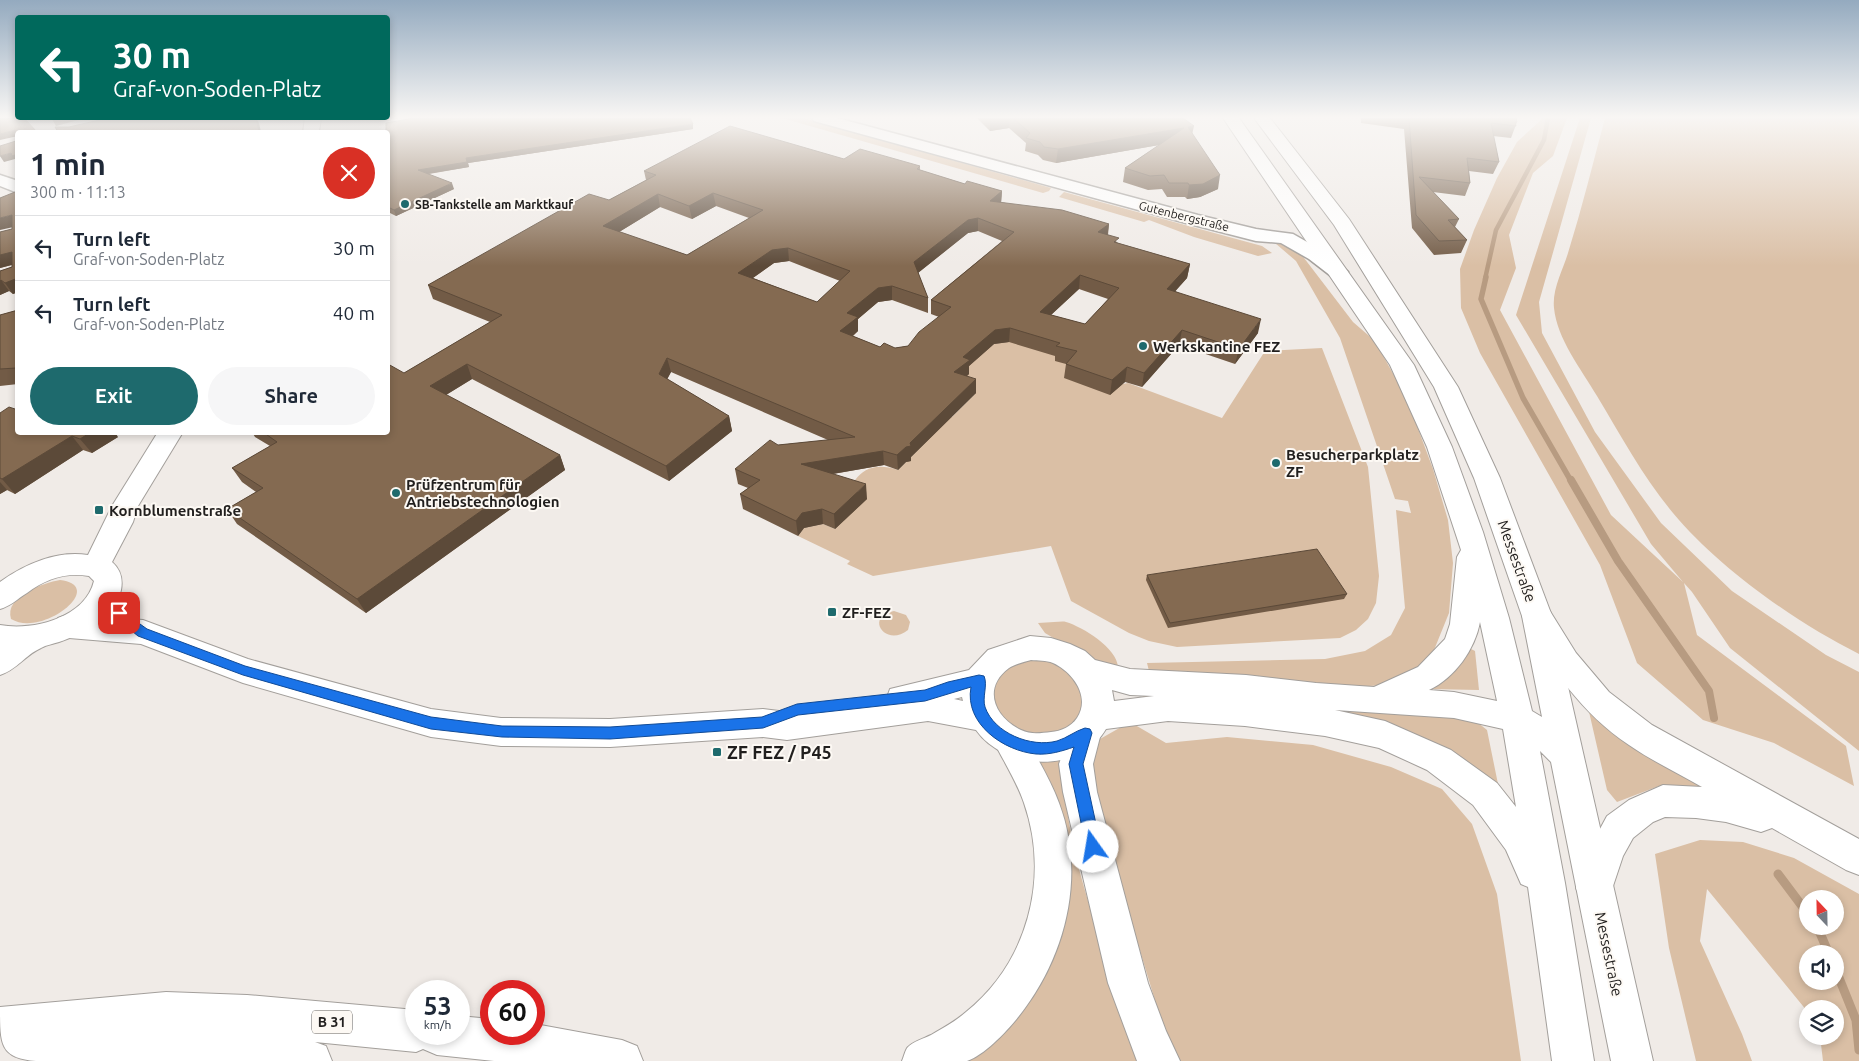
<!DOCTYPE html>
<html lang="en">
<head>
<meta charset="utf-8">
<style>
	:root { --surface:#fff; --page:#f6f6f7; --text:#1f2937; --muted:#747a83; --line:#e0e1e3; --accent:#1e6a6d }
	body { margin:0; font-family:Ubuntu,sans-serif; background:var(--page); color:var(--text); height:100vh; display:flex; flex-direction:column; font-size:19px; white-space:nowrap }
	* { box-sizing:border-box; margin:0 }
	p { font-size:16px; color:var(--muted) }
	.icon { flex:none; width:28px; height:28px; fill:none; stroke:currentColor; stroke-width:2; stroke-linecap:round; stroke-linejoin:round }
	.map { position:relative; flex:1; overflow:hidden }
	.drawer { position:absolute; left:15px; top:130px; width:375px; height:305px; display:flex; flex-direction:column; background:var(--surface); border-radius:5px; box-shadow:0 2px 8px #0003 }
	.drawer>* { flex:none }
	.guide { position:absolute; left:15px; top:15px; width:375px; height:105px; border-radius:5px; box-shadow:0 2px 8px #0003; background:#00695c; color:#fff; overflow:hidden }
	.needle { width:32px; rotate:338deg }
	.fabs { position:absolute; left:1799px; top:890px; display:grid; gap:10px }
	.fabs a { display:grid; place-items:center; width:45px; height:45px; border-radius:50%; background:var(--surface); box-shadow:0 2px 8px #0003; font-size:25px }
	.speed { position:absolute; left:405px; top:980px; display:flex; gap:10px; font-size:25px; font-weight:700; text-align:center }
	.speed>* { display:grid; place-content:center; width:65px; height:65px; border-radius:50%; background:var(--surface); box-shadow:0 2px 8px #0003; line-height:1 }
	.speed small { font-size:12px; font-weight:400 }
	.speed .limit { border:8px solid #d22; background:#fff; color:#111 }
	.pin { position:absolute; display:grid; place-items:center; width:42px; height:42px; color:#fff; margin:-21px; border-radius:10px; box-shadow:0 2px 8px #0006 }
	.me { position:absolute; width:55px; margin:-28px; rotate:347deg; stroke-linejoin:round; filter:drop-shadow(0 0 4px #0008) }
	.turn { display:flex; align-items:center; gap:18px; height:105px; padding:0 15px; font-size:22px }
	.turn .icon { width:65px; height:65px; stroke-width:2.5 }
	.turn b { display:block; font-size:35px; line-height:42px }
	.round { display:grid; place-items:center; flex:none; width:52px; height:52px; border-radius:26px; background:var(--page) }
	.headline { display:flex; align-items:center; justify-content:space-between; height:85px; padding:0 15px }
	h1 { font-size:30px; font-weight:700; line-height:38px }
	.action { display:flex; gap:10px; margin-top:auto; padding:10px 15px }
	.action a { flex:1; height:58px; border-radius:30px; background:var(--accent); color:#fff; font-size:20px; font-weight:700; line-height:58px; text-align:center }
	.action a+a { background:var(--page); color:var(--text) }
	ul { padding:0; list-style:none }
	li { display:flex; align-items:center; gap:15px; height:65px; padding:0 15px; border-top:1px solid var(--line) }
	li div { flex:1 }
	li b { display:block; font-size:19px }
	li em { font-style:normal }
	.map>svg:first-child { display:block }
	.green { fill:#dabfa5; fill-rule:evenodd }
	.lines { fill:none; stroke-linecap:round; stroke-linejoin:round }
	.stream-far3 { stroke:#b79b81; stroke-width:4.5 }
	.stream-far2 { stroke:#b79b81; stroke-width:5.5 }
	.stream-far1 { stroke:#b79b81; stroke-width:8 }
	.stream { stroke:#b79b81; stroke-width:9 }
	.minor-casing { stroke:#a39f9b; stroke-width:3 }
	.tertiary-casing { stroke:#a39f9b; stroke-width:2 }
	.secondary-casing { stroke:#a39f9b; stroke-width:2 }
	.primary-casing { stroke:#a39f9b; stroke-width:2 }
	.minor { fill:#fff; fill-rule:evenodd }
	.tertiary { fill:#fff; fill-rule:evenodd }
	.secondary { fill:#fff; fill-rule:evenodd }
	.primary { fill:#fff; fill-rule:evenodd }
	.wall { fill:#725b46; fill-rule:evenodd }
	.shaded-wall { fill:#5c4a39 }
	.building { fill:#846a51; stroke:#5c4a39; fill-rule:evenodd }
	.route { fill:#1a73e8; stroke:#114b97 }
	.poi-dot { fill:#1e6a6d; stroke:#fdf9f4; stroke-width:2 }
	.labels { text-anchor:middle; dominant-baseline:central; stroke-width:4; stroke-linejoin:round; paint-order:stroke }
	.far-poi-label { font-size:12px; font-weight:bold; fill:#211f1e; stroke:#fdf9f4; text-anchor:start }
	.far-street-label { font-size:12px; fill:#211f1e; stroke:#fdf9f4 }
	.shield { fill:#fdf9f4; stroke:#63605e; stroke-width:1 }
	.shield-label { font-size:14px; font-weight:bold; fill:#211f1e }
	.poi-label { font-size:15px; font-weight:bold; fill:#211f1e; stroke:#fdf9f4; text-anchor:start }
	.street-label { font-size:15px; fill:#211f1e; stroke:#fdf9f4 }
	.near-poi-label { font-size:18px; font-weight:bold; fill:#211f1e; stroke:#fdf9f4; text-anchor:start }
</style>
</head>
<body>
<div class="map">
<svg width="1859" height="1061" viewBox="0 0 1859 1061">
	<rect width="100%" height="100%" fill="#f0ebe7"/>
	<g class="green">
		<path d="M782 118H803L1051 188 1049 191 1043 193Z"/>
		<path d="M1543 118H1567L1553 156 1533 173 1509 235 1516 268 1500 310 1611 515 1683 582 1651 544 1516 315 1580 118H1591L1539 302 1542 333 1595 432 1661 523 1732 591 1826 655 1859 672V751L1730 648 1692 592 1684 583 1697 635 1846 746 1854 786 1774 743 1703 720 1637 663 1600 565 1480 353 1461 308 1460 269 1474 230 1497 178 1517 142Z"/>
		<path d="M1605 118H1859V654C1795 622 1719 568 1673 513 1643 477 1621 436 1597 396 1581 369 1557 339 1554 308 1552 289 1563 270 1568 253 1582 208 1593 163 1605 118Z"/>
		<path d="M1064 192 1262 246 1272 253 1258 256 1194 237 1149 220 1144 222 1059 197Z"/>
		<path d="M1275 243H1286L1301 254 1353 322 1375 341 1407 399 1433 469 1448 520 1453 563 1449 613 1432 655 1411 673 1383 685 1331 689 1150 675 1147 663 1325 659 1365 651 1391 635 1405 608 1396 510 1411 513 1408 501 1395 499 1340 338 1296 261Z"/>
		<path d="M1027 339 1111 386 1128 383 1222 418 1265 351 1322 348 1368 467 1379 576 1376 603 1368 619 1356 630 1340 638 1177 647 1149 641 1129 633 1071 601 1051 546 873 576 847 564 850 561 798 536 804 528 823 524 835 529C847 496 853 455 898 470L925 443 938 413 952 417 975 394 961 370 994 344Z"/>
		<path d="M60 580C108 586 42 638 11 619 4 596 43 583 60 580Z"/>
		<path d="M894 611 906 615 910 622 908 630C885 648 864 616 894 611Z"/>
		<path d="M1054 622C1058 622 1063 621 1066 622 1083 627 1117 648 1118 667L1109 671 1045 633 1038 623Z"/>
		<path d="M1465 646 1475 651 1479 690 1427 689Z"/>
		<path d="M1039 659C1051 662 1067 667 1076 677 1078 680 1079 685 1080 688 1084 702 1085 712 1073 723 1065 731 1053 734 1042 734 983 731 972 663 1039 659Z"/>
		<path d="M1142 688 1453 712 1477 722 1487 730 1498 784 1488 783 1444 751 1143 699Z"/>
		<path d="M1587 703 1719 791 1659 786 1617 802 1607 790Z"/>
		<path d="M1130 722 1166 743 1227 737 1313 745 1391 767 1442 789 1472 824 1497 894 1521 1061H1178L1157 1007 1096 805 1086 758 1100 739Z"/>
		<path d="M1062 756 1064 761C1065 777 1064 794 1067 810 1080 896 1115 979 1144 1061H963L990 1044 1057 948 1029 759Z"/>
		<path d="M1700 840 1743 842 1794 858 1859 894V1061H1823L1820 1036H1835V1009H1808L1807 1011 1707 889 1700 941 1742 1034 1752 1061H1696L1669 948 1655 854ZM1808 899H1835V926H1808ZM1808 954H1835V981H1808Z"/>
	</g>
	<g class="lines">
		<path class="stream-far3" d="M1485 279 1496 230 1544 140 1548 118"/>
		<path class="stream-far2" d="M1486 277 1481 299 1523 398 1571 481"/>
		<path class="stream-far1" d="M1571 480 1618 561 1709 691 1714 718"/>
		<g class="stream">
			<path d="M1778 874 1808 914"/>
			<path d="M1817 926 1829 954"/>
			<path d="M1835 968 1856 1020 1859 1050"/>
		</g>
		<g class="minor-casing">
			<g id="minor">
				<path d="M812 118H837L1198 215 1256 229 1293 234 1323 251 1348 272 1345 276 1338 278 1331 276 1309 259 1281 243 1256 241 1186 223 814 121Z"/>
				<path d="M0 175 18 181V193L0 186Z"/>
			</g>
		</g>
		<g class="tertiary-casing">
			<path id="tertiary" d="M1223 118H1239L1414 365 1452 447 1483 532 1509 618 1532 711 1542 717 1522 616 1474 478 1434 387 1334 225 1254 118H1270L1349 219 1458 387 1500 478 1552 616 1653 1061H1611L1551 762 1540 751 1565 883 1594 1061H1552L1528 887 1521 884 1506 850 1473 805 1427 770 1379 748 1325 736 1245 726 1168 721 1106 729C1080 774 1005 771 976 730L928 721 787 740 763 737 610 747 501 746 431 737 243 683 141 644 69 638 58 634 54 626 58 618 69 614 143 620 248 659 431 709 501 718 610 719 763 709 787 712 886 700 890 689 969 670 988 650 1030 636 1051 638 1070 644 1085 651 1095 660 1130 669 1246 675 1316 683 1374 687 1418 667 1445 639 1450 624 1457 557 1461 550 1427 447 1390 365ZM1480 622 1497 701 1454 692 1429 690C1455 678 1475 649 1480 622ZM1031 660C1038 661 1046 660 1053 663 1073 672 1091 697 1077 718 1071 727 1061 731 1051 732 1041 733 1031 735 1021 730 994 717 982 688 1009 668 1015 664 1024 662 1031 660ZM1112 690 1130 695 1154 696 1114 701ZM962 697 963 701 954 699ZM1335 710 1454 718 1503 729 1516 807 1497 783 1451 750 1385 721Z"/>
		</g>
		<g class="secondary-casing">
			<g id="secondary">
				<path d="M305 118H321L319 132H303Z"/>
				<path d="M158 432H183L138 506 133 522 112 562C121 570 123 579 121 590 115 618 83 634 59 642 53 644 46 645 41 648 25 655 18 669 0 675V625C33 631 85 618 94 581L89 576C66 572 45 579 27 593 17 599 11 606 0 609V582C25 564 57 550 88 555L112 506Z"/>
			</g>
		</g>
		<g class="primary-casing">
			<g id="primary">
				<path d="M1537 605 1548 608 1576 653 1609 692 1652 725 1859 839V875L1846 870 1772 828 1761 832 1726 822 1696 818 1665 817 1653 822 1633 838 1623 856 1608 901 1595 906 1582 901 1576 888 1588 851 1607 816 1629 800 1663 785 1702 787C1678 773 1652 761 1629 745 1581 713 1549 666 1522 616L1526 608Z"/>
				<path d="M1085 719 1097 723 1101 733 1093 764 1097 792 1148 983 1166 1031 1180 1061H1137L1108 983 1063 792 1059 764 1073 723Z"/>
				<path d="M1011 728 1023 732C1035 755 1050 778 1059 803 1085 872 1068 949 1025 1008 1013 1025 987 1054 967 1061 956 1061 916 1061 902 1061 904 1057 905 1050 908 1047 912 1042 925 1038 931 1035 943 1028 956 1021 966 1012 1028 962 1050 878 1024 803 1017 782 1004 762 994 742L999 732Z"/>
				<path d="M166 992 247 995 416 1010V1034H459V1016L491 1019V1034H534L535 1024 622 1040 637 1046 643 1061H494L437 1055 423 1049 416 1052 315 1042 326 1046 332 1061H36C0 1058 0 1045 0 1007Z"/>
			</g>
		</g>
		<use href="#minor" class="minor"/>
		<use href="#tertiary" class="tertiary"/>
		<use href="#secondary" class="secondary"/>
		<use href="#primary" class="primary"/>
	</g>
	<g class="wall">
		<path d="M977 118H1183L1192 134 1218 189 1200 197 1187 199 1185 197H1167L1162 189 1148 190 1123 182 1125 168 1159 145 1056 163 1043 160 1038 155 1025 151 1026 143 1009 128 990 131Z"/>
		<path d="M1361 118H1516L1517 122 1511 138 1493 136 1499 162 1493 174 1469 171 1470 183 1465 196 1433 192 1459 219 1455 227 1467 240 1461 253 1434 255 1412 228 1404 129 1361 123Z"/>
		<path d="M693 129 468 163 469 167 429 174 454 189 396 216 388 212V132Z"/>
		<path d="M844 159 920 166V170L965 184 1002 191 1001 202 1109 224 1108 235 1118 243 1190 264 1187 278 1175 291 1258 333 1235 364 1179 345 1142 387 1125 382 1110 395 1064 378 1066 364 1055 361V356L1009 342 994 344 969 366V374L967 376 976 393 911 457V461L906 462 898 470 884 465 833 474 867 499 835 529 823 524 804 528 798 536 743 509 740 494 748 488 738 484 735 469 778 445 828 440 671 372 667 379 729 416 732 431 669 481 472 379 446 395 560 455 565 470 366 613 237 524 227 509 256 492 242 482 232 468 270 446 255 437 252 432H388L404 373 490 322 433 299 428 285 609 200 646 180 644 171ZM716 206 749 218 687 255 619 232 660 207 692 219ZM978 231 1002 241 931 300V314L939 317 908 346 895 348 880 347 853 336 858 331V319L878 302 892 300 928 313V298L918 273 968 233ZM789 261 840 281 817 302 753 278 774 263ZM1079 289 1108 299 1085 324 1051 315Z"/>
		<path d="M18 193V292L13 294 9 291 0 295V271L12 267V265L0 268V232L12 229Z"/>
		<path d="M18 310V384L0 386V315Z"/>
		<path d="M0 413 18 432 118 437 92 453 83 450 15 494 7 490 0 494Z"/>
		<path d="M1147 575 1347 594 1344 599 1168 628 1146 580Z"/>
	</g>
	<g class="shaded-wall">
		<path d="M57 118H86L56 126 52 119Z"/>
		<path d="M256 118 259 123 261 132H257Z"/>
		<path d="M990 118H1010L1009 128 990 131Z"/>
		<path d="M693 124V129L468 163 469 167 420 175 418 170 466 158Z"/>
		<path d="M1194 126 1191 139 1188 127Z"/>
		<path d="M1184 128 1182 141 1056 163 1058 149Z"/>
		<path d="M15 130 18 136 0 140V134Z"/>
		<path d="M11 153 18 154V161L16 162 15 159 4 162 0 156Z"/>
		<path d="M1220 175 1218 189 1200 197 1187 199 1189 185Z"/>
		<path d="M452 183 454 189 396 216 394 210Z"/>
		<path d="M1002 191 1001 204 990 201Z"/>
		<path d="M713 193 716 206 692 219 689 206Z"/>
		<path d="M658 194 660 207 606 240 603 226Z"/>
		<path d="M12 215 18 226 0 230V218Z"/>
		<path d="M978 218V231L968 233 914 276V262L968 220Z"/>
		<path d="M1109 224 1107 238 1098 232Z"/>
		<path d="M788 248 789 261 774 263 740 287 738 273 772 250Z"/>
		<path d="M12 252 18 263 0 268V255Z"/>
		<path d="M1190 264 1187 278 1165 303 1167 289Z"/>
		<path d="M1080 275 1079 289 1039 326 1040 312Z"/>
		<path d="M18 278V292L13 294 5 283Z"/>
		<path d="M1 280 9 291 0 295V281Z"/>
		<path d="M892 286V300L878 302 858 319V331L841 345 840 331 847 313 878 288Z"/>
		<path d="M1261 319 1258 333 1235 364 1239 349Z"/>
		<path d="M1010 328 1009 342 994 344 969 366V374L954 387V372L963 357 995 330Z"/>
		<path d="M1182 330 1179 345 1142 387 1144 373Z"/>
		<path d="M667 358 671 372 662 389 659 374Z"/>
		<path d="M467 364 472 379 436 401 430 386Z"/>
		<path d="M1127 367 1125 382 1110 395 1112 380Z"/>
		<path d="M976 379V393L911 457V461L906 462 898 470 897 455Z"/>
		<path d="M729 416 732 431 669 481 666 466Z"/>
		<path d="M91 432H115L118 437 92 453 80 439Z"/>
		<path d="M72 436 83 450 15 494 2 479Z"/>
		<path d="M883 451 884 465 803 479 801 464Z"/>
		<path d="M560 455 565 470 366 613 357 599Z"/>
		<path d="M0 482 7 490 0 494Z"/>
		<path d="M866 484 867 499 835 529 834 514Z"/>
		<path d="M822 509 823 524 804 528 798 536 796 521 802 513Z"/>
	</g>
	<g class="building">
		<path d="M0 118H24L37 132H18V154L12 156 11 153 0 156V146L16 141 15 130 0 134Z"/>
		<path d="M108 118H256L259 132H58L55 127H69Z"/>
		<path d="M409 118H690L693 124 466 158 467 162 418 170 452 183 394 210 388 207V132H386V123L409 119Z"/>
		<path d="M1013 118H1183L1194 126 1188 127 1220 175 1203 184 1189 185 1188 183H1169L1164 175 1150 176 1125 168 1184 128 1058 149 1044 147 1040 142 1026 138 1030 133Z"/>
		<path d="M1409 118H1516L1517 122H1515L1516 126 1491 123 1499 162 1467 158 1470 183 1419 177 1459 219 1448 220 1467 240 1439 241 1416 215Z"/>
		<path d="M730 126 844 159 860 149 920 166 917 169 965 184 967 181 1002 191 990 201 1062 210 1109 224 1098 232 1119 238 1114 242 1190 264 1167 289 1261 319 1239 349 1182 330 1144 373 1127 367 1112 380 1066 364 1077 351 1056 346 1060 343 1010 328 995 330 963 357 970 360 954 372 976 379 910 443 911 446 906 447 897 455 883 451 801 464 866 484 834 514 822 509 802 513 796 521 740 494 760 480 735 469 770 440 778 445 855 437 667 358 659 374 729 416 666 466 467 364 430 386 560 455 357 599 227 509 263 488 232 468 277 442 263 432H388V364L404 373 502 315 428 285 589 194 609 200 656 175 644 171ZM713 193 763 210 687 255 603 226 658 194 689 206ZM978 218 1014 232 931 300 951 307 919 332 908 346 895 348 884 343 880 347 840 331 858 317 847 313 878 288 892 286 928 298 914 262 968 220ZM788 248 850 271 817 302 738 273 772 250ZM1080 275 1119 288 1085 324 1040 312Z"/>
		<path d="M15 192 18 193V278L5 283 1 280 0 281V271L12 267V252L0 255V232L12 229V215L0 218V198Z"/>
		<path d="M18 310V367L16 368 0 369V315Z"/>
		<path d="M9 407 18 410V432H91L80 439 72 436 2 479 0 478V413Z"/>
		<path d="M1317 549 1347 594 1170 623 1147 575Z"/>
	</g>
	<linearGradient id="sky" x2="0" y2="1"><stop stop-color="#94aabf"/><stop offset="0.44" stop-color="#f8f6f4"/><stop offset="1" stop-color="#f8f6f4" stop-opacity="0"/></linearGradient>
	<rect width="1859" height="266" fill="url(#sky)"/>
	<path class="route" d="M119 609 147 629 245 666 431 717 502 726 610 727 762 717 797 704 925 690 948 682 979 675 984 676C988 685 982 697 985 707 994 733 1031 748 1057 741 1067 738 1075 731 1085 728L1090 729 1092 733 1083 764 1101 847 1099 852 1093 854 1088 852 1086 847 1069 764 1074 747C1062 751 1050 755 1036 754 1004 751 964 724 971 687L925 701 798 715 763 728 610 739 502 737 431 729 243 675 138 636 115 617 113 613 115 610Z"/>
	<g class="poi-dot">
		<circle cx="405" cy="204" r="5"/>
		<circle cx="1143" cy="346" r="5"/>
		<circle cx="1276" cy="463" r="5"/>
		<circle cx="396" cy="493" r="5"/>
		<rect x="94" y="505" width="10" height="10" rx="2.5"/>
		<rect x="827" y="607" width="10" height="10" rx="2.5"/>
		<rect x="712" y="747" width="10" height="10" rx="2.5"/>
	</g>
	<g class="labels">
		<g class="far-poi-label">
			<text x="415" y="204">SB-Tankstelle am Marktkauf</text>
		</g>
		<g class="far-street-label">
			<text transform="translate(1184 216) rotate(14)">Gutenbergstraße</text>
		</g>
		<rect class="shield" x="312" y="1010.5" width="40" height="23" rx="4"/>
		<g class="shield-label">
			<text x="332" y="1022">B 31</text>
		</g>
		<g class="poi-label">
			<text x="1153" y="346">Werkskantine FEZ</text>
			<text x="1286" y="454">Besucherparkplatz<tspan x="1286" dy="17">ZF</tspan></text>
			<text x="406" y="484">Prüfzentrum für<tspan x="406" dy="17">Antriebstechnologien</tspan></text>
			<text x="109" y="510">Kornblumenstraße</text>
			<text x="842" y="612">ZF-FEZ</text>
		</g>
		<g class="street-label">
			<text transform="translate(1517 561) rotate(70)">Messestraße</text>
			<text transform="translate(1609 954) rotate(78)">Messestraße</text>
		</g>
		<g class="near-poi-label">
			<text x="727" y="752">ZF FEZ / P45</text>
		</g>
	</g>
</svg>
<div class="fabs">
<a><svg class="needle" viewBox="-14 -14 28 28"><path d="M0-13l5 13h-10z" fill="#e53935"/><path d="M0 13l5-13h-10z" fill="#747a83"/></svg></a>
<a><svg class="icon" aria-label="sound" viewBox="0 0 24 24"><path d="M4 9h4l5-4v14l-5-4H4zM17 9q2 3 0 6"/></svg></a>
<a><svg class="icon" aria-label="layers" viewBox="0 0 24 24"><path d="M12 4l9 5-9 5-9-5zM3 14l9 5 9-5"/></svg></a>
</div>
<div class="speed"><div>53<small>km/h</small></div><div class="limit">60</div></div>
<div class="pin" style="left:119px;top:613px;background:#d93025"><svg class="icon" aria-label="arrive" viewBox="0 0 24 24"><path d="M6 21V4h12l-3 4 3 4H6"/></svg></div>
<svg class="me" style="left:1093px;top:847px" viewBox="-20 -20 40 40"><circle r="19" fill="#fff"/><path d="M0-13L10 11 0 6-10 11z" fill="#1a73e8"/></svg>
<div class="guide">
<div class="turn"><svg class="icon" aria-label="left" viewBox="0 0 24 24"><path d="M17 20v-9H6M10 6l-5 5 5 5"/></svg><div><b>30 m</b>Graf-von-Soden-Platz</div></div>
</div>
<section class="drawer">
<div class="headline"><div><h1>1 min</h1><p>300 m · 11:13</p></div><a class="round" style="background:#d93025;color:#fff"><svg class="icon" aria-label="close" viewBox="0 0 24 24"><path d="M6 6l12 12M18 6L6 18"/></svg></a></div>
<ul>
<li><svg class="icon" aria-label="left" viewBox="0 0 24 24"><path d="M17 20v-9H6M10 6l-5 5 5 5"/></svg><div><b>Turn left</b><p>Graf-von-Soden-Platz</p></div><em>30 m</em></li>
<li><svg class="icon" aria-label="left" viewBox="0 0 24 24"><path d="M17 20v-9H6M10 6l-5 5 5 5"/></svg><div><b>Turn left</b><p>Graf-von-Soden-Platz</p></div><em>40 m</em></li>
</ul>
<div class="action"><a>Exit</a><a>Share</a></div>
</section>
</div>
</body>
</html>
